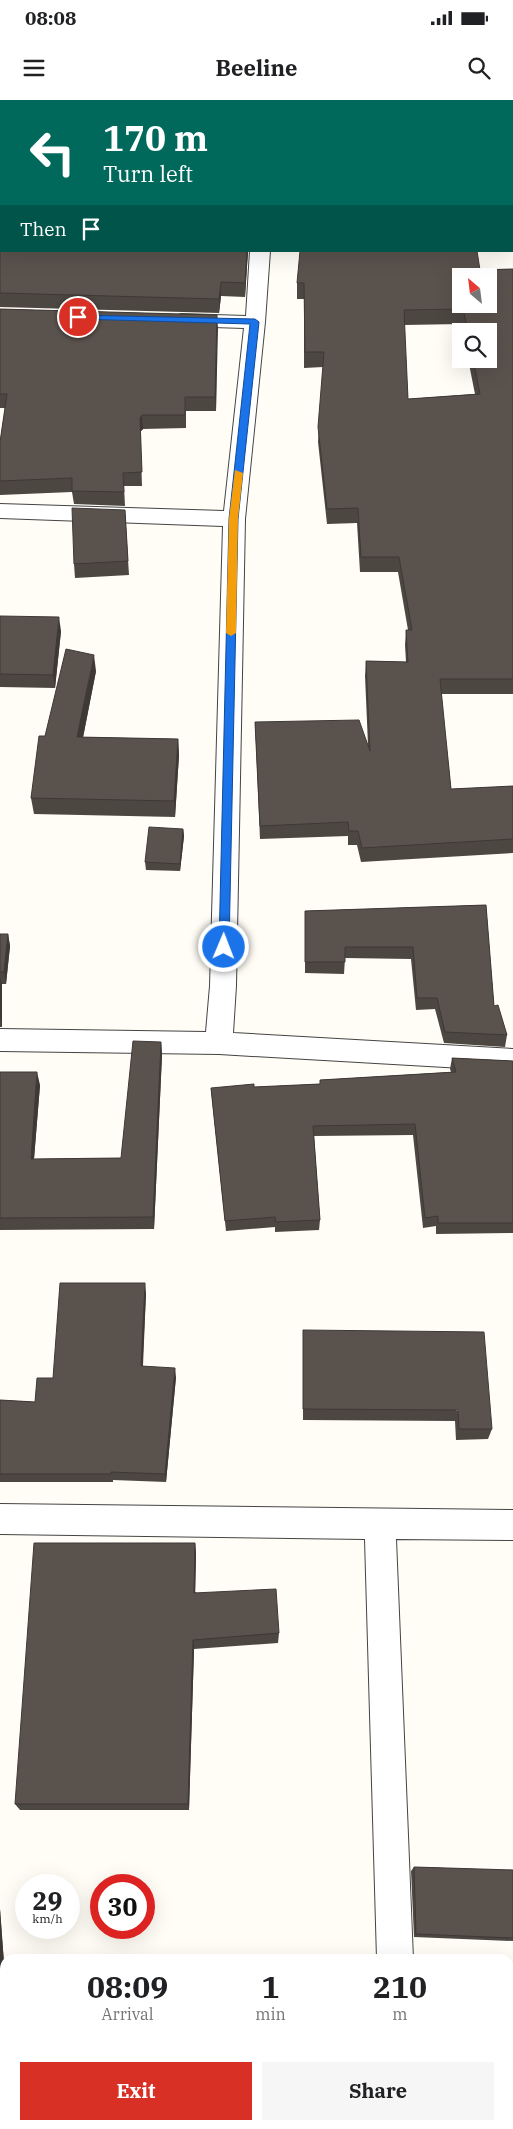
<!DOCTYPE html>
<html lang="en">
<head>
<meta charset="utf-8">
<style>
	:root { --surface:#fff; --page:#f6f6f6; --text:#202124; --muted:#757577; --accent:#d93025 }
	body { margin:0; font-family:"IBM Plex Serif",serif; background:var(--page); color:var(--text); height:100vh; display:flex; flex-direction:column; font-size:19px; white-space:nowrap }
	* { box-sizing:border-box; margin:0 }
	p { font-size:16px; color:var(--muted) }
	.icon { flex:none; width:28px; height:28px; fill:none; stroke:currentColor; stroke-width:2; stroke-linecap:round; stroke-linejoin:round }
	.map { position:relative; flex:1; overflow:hidden }
	.side { position:absolute; left:0px; top:1854px; width:514px; height:176px; display:flex; flex-direction:column; background:var(--surface); border-radius:15px 15px 0 0; box-shadow:0 5px 20px #0002 }
	.side>* { flex:none }
	.hud { position:absolute; left:0px; top:0px; width:514px; height:152px; box-shadow:0 5px 20px #0002; background:#00695c; color:#fff; overflow:hidden }
	.needle { width:32px; rotate:332deg }
	.fabs { position:absolute; left:452px; top:168px; display:grid; gap:10px }
	.fabs a { display:grid; place-items:center; width:45px; height:45px; border-radius:0px; background:var(--surface); box-shadow:0 5px 20px #0002; font-size:25px }
	.speed { position:absolute; left:15px; top:1774px; display:flex; gap:10px; font-size:25px; font-weight:700; text-align:center }
	.speed>* { display:grid; place-content:center; width:65px; height:65px; border-radius:50%; background:var(--surface); box-shadow:0 5px 20px #0002; line-height:1 }
	.speed small { font-size:12px; font-weight:400 }
	.speed .limit { border:8px solid #d22; background:#fff; color:#111 }
	.pin { position:absolute; display:grid; place-items:center; width:42px; height:42px; color:#fff; margin:-21px; border:2px solid #fff; border-radius:50%; box-shadow:0 1px 5px #0007 }
	.me { position:absolute; width:55px; margin:-28px; rotate:1deg; stroke-linejoin:round; filter:drop-shadow(0 0 4px #0008) }
	.turn { display:flex; align-items:center; gap:18px; height:105px; padding:0 20px; font-size:22px }
	.turn .icon { width:65px; height:65px; stroke-width:2.5 }
	.turn b { display:block; font-size:35px; line-height:42px }
	.then { display:flex; align-items:center; height:48px; padding:0 20px; background:#0003; gap:10px; font-size:19px }
	.eta { display:flex; justify-content:space-evenly; align-items:center; height:85px; text-align:center }
	.eta b { font-size:30px; font-weight:700; line-height:35px }
	.primary-button { display:flex; gap:10px; margin-top:auto; padding:10px 20px }
	.primary-button a { flex:1; height:58px; border-radius:0px; background:var(--accent); color:#fff; font-size:20px; font-weight:700; line-height:58px; text-align:center }
	.primary-button a+a { background:var(--page); color:var(--text) }
	.status { display:flex; justify-content:space-between; align-items:center; height:35px; padding:0 25px; background:var(--surface); direction:ltr }
	.status svg { height:14px; fill:currentColor }
	header { display:flex; justify-content:space-between; align-items:center; height:65px; padding:0 20px; background:var(--surface); font-size:22px; font-weight:700 }
	.map>svg:first-child { display:block }
	.lines { fill:none; stroke-linecap:round; stroke-linejoin:round }
	.minor-casing { stroke:#444; stroke-width:2 }
	.minor { fill:#fff; fill-rule:evenodd }
	.wall { fill:#4d4742; fill-rule:evenodd }
	.shaded-wall { fill:#3f3936 }
	.building { fill:#5a524d; stroke:#3f3936; fill-rule:evenodd }
	.route { fill:#1a73e8; stroke:#114b97 }
	.slow { fill:#f59e0b }
</style>
</head>
<body>
<div class="status"><b>08:08</b><svg viewBox="0 0 49 12"><path d="M0 12V9h3v3zM5 12V6h3v6zM10 12V3h3v9zM15 12V0h3v12zM26 1h20v11H26zM47 4h2v5h-2z"/></svg></div>
<header><svg class="icon" aria-label="menu" viewBox="0 0 24 24"><path d="M4 6h16M4 12h16M4 18h16"/></svg>Beeline<svg class="icon" aria-label="search" viewBox="0 0 24 24"><circle cx="10" cy="10" r="6"/><path d="M15 15l6 6"/></svg></header>
<div class="map">
<svg width="513" height="2029" viewBox="0 0 513 2029">
	<rect width="100%" height="100%" fill="#fffdf5"/>
	<g class="lines">
		<g class="minor-casing">
			<g id="minor">
				<rect x="258" y="0" width="18" height="1"/>
				<rect x="0" y="48" width="1" height="10"/>
				<path d="M250 151H270L265 222 245 419 236 886 233 933 513 949V971L219 954 0 951V929L206 932 210 886 223 426 0 418V404L224 411 244 228 181 226 174 224 171 220 174 216 181 214 246 216Z"/>
				<path d="M0 1404 513 1410V1440L396 1439 413 1859H377L365 1439 0 1434Z"/>
				<rect x="381" y="2025" width="38" height="4"/>
			</g>
		</g>
		<use href="#minor" class="minor"/>
	</g>
	<g class="wall">
		<path d="M0 0 1 1V29H0Z"/>
		<path d="M0 86 1 151H248L245 197 221 196 219 213 0 207Z"/>
		<path d="M513 169V594H441L451 689 513 686V753L361 762 357 745H348V736L260 739 255 622 368 645 365 576 366 561 406 562 405 545 406 530H408L398 472H360L357 423 327 424 318 342 323 267 304 268V199H297V183L480 170ZM462 224 463 231H489V259H468L475 294 408 299 404 225Z"/>
		<path d="M0 209 217 215 216 311H186V328L143 329 140 332 142 386H124L125 406 74 404 72 392 0 395V342L5 308H0Z"/>
		<path d="M125 410 129 475 75 478 74 464Z"/>
		<path d="M0 516 61 531 55 588 0 587Z"/>
		<path d="M96 571 83 637 178 639 179 655 175 717 34 714 31 698 45 636Z"/>
		<path d="M183 729 184 736 180 771 146 770 145 762Z"/>
		<path d="M486 805 494 906 507 935 505 947 444 943 435 909 416 910 411 859 345 858 344 874 305 873V811Z"/>
		<path d="M0 834H8L10 846 6 884H2V927H0Z"/>
		<path d="M161 942 162 955 154 1129 0 1130V972L40 985 34 1059 121 1058Z"/>
		<path d="M452 958 513 961V1133L436 1134V1126L423 1128 413 1035 314 1036 320 1120 319 1130 275 1132V1127L226 1131 212 999 211 988 254 987 320 984V980L451 972 450 969Z"/>
		<path d="M146 1193 143 1266 176 1277 166 1382 113 1380V1382H0V1300L35 1302 53 1278Z"/>
		<path d="M303 1230 492 1329 488 1339 456 1340 455 1321 303 1320Z"/>
		<path d="M195 1443 196 1454 195 1492 279 1533 278 1543 194 1549 189 1710H20L15 1704Z"/>
		<path d="M414 1767 513 1770V1841L414 1837 411 1771Z"/>
		<path d="M0 1809 5 1877V1918H0Z"/>
		<path d="M468 2025H509L513 2029H468Z"/>
	</g>
	<g class="shaded-wall">
		<path d="M247 151H248L245 197V183Z"/>
		<path d="M221 182V196L219 213V199Z"/>
		<path d="M217 215 218 229 216 311 215 297Z"/>
		<path d="M142 315 143 329 140 332 142 386 140 318Z"/>
		<path d="M59 517 61 531 55 588 53 575Z"/>
		<path d="M94 555 96 571 80 653 77 637Z"/>
		<path d="M178 639 179 655 175 717 174 701Z"/>
		<path d="M183 729 184 736 180 771V764Z"/>
		<path d="M8 834 10 846 6 884 4 872Z"/>
		<path d="M0 877 2 884V927L0 918Z"/>
		<path d="M161 942 162 955 154 1129 153 1117Z"/>
		<path d="M37 972 40 985 33 1071 31 1059Z"/>
		<path d="M145 1183 146 1193 142 1275 141 1266Z"/>
		<path d="M175 1268 176 1277 166 1382 165 1374Z"/>
		<path d="M195 1443 196 1454 195 1502 194 1493Z"/>
		<path d="M193 1540 194 1549 189 1710 188 1704Z"/>
		<path d="M0 1809 5 1877V1916L4 1915 0 1855Z"/>
	</g>
	<g class="building">
		<path d="M0 0H51V1H1V16H0Z"/>
		<rect x="118" y="0" width="49" height="1"/>
		<rect x="319" y="0" width="81" height="1"/>
		<path d="M0 86H1V151H247L245 183 221 182 219 199 0 193Z"/>
		<path d="M300 151H477L480 170 513 169V579H440L451 689 513 686V739L362 748 358 731H349L348 722 260 726 255 622 359 620 370 651 366 561 408 562 406 530H412L399 457H361L358 408 327 409 318 327 324 252H305L304 183H297ZM461 176H489V204H461ZM463 209 468 231H489V259H473L480 294 408 299 404 210Z"/>
		<path d="M0 209 217 215 215 297H185V315H142L140 318 142 372 123 373 124 392 72 391V378L0 381V342L7 294H0Z"/>
		<path d="M72 408 125 410 128 461 74 464Z"/>
		<path d="M0 516 59 517 53 575 0 574Z"/>
		<path d="M66 549 94 555 77 637 178 639 174 701 31 698 39 636H45Z"/>
		<path d="M149 727 183 729 180 764 145 762Z"/>
		<path d="M486 805 494 906 498 905 507 935 445 932 437 898H417L413 847H345V862H305V811Z"/>
		<path d="M0 834H8L4 872H0Z"/>
		<path d="M133 941 161 942 153 1117 0 1118V972H37L31 1059 121 1058Z"/>
		<path d="M452 958 513 961V1123H438V1116L425 1118 415 1024 313 1026 320 1120 276 1122 275 1117 225 1121 211 988 254 984V987L320 984V980L456 972Z"/>
		<path d="M60 1183H145L141 1266 175 1268 165 1374 111 1372V1374H0V1300L35 1302 37 1278H53Z"/>
		<path d="M303 1230 484 1232 492 1329H459L458 1310 303 1309Z"/>
		<path d="M34 1443H195L194 1493 276 1489 279 1533 193 1540 188 1704H15Z"/>
		<path d="M414 1767 513 1770V1838L416 1834Z"/>
		<path d="M0 1855 4 1915 0 1916Z"/>
		<path d="M509 1894H513V2029H471V2025H509Z"/>
		<path d="M299 2025H345L346 2029H299Z"/>
	</g>
	<path class="route" d="M75 215 255 219 259 222 238 419 229 847 224 851 219 847 229 419 250 224 78 219 74 217Z"/>
	<path class="slow" d="M235 370 243 373 238 419 236 533 231 536 226 533 229 419Z"/>
</svg>
<div class="fabs">
<a><svg class="needle" viewBox="-14 -14 28 28"><path d="M0-13l5 13h-10z" fill="#e53935"/><path d="M0 13l5-13h-10z" fill="#757577"/></svg></a>
<a><svg class="icon" aria-label="search" viewBox="0 0 24 24"><circle cx="10" cy="10" r="6"/><path d="M15 15l6 6"/></svg></a>
</div>
<div class="speed"><div>29<small>km/h</small></div><div class="limit">30</div></div>
<div class="pin" style="left:78px;top:217px;background:#d93025"><svg class="icon" aria-label="arrive" viewBox="0 0 24 24"><path d="M6 21V4h12l-3 4 3 4H6"/></svg></div>
<svg class="me" style="left:224px;top:847px" viewBox="-20 -20 40 40"><circle r="17" fill="#1a73e8" stroke="#fff" stroke-width="3"/><path d="M0-11L8 9 0 5-8 9z" fill="#fff"/></svg>
<div class="hud">
<div class="turn"><svg class="icon" aria-label="left" viewBox="0 0 24 24"><path d="M17 20v-9H6M10 6l-5 5 5 5"/></svg><div><b>170 m</b>Turn left</div></div>
<div class="then">Then<svg class="icon" aria-label="arrive" viewBox="0 0 24 24"><path d="M6 21V4h12l-3 4 3 4H6"/></svg></div>
</div>
<section class="side">
<div class="eta">
<div><b>08:09</b><p>Arrival</p></div>
<div><b>1</b><p>min</p></div>
<div><b>210</b><p>m</p></div>
</div>
<div class="primary-button"><a>Exit</a><a>Share</a></div>
</section>
</div>
</body>
</html>
